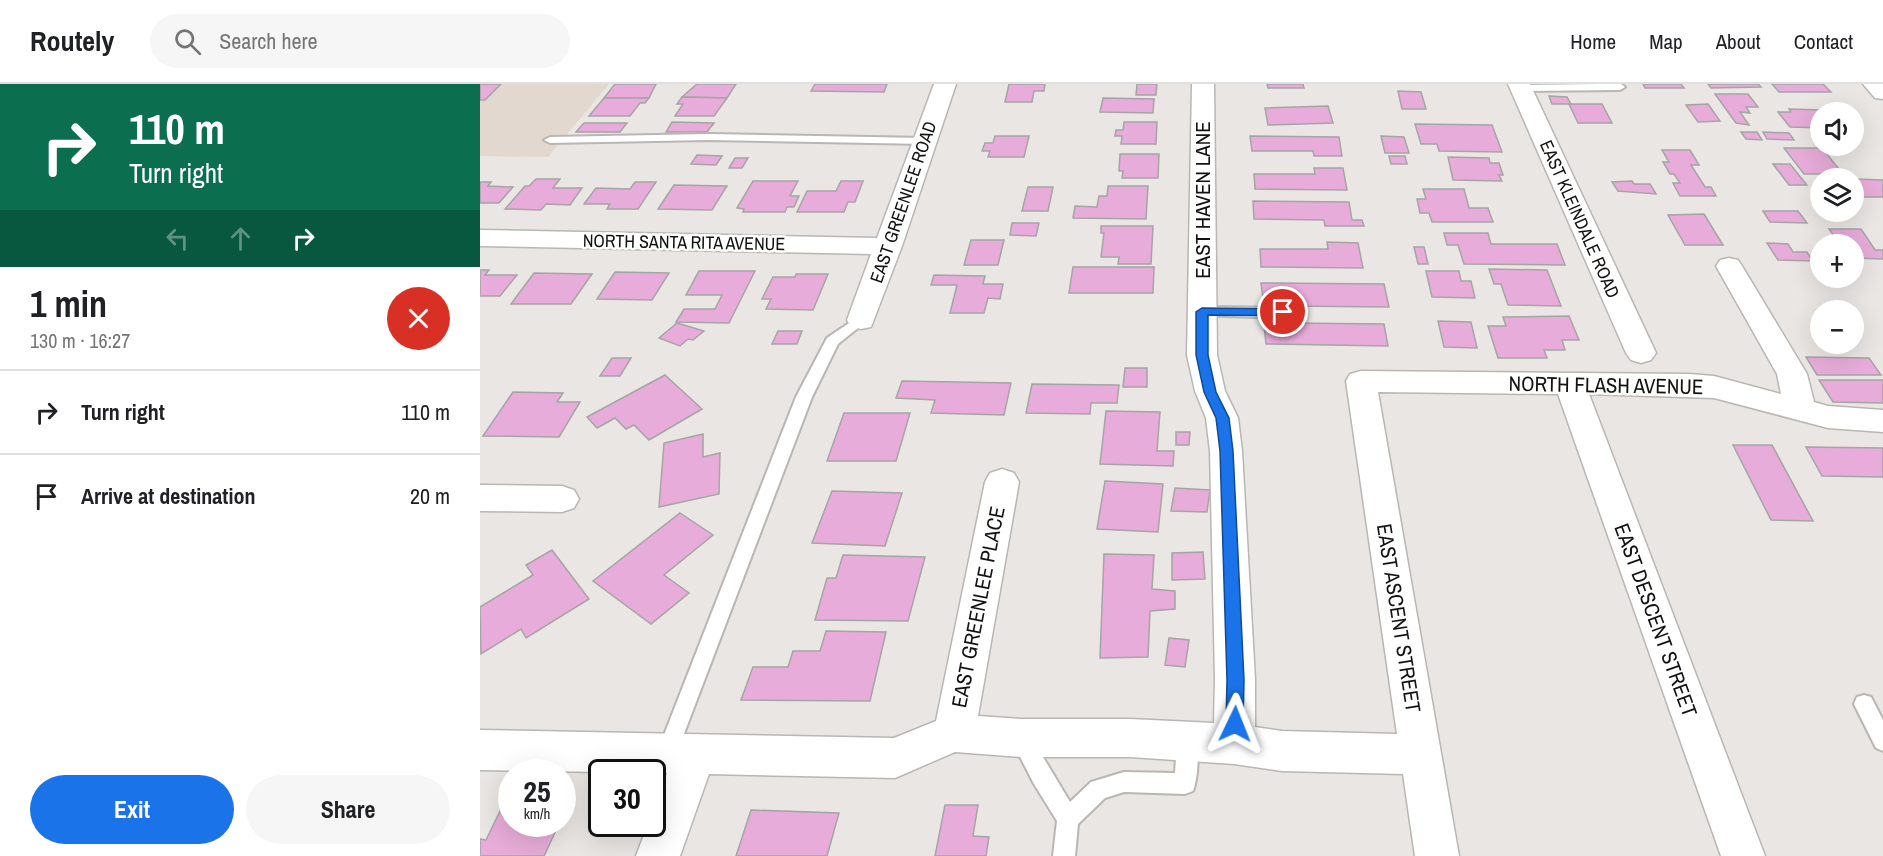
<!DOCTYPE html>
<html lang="en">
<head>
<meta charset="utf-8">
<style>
	:root { --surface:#fff; --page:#f6f6f6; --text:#202124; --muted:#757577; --line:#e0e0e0; --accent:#1a73e8 }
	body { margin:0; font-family:"Archivo Narrow",sans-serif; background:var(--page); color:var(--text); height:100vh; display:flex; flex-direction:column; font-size:22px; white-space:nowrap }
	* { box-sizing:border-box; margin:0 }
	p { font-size:20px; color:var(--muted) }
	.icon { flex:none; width:33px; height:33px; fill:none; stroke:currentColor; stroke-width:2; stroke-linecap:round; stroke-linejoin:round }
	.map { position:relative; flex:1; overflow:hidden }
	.drawer { display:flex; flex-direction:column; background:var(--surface); width:480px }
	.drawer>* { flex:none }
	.banner { background:#0b6e4f; color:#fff; overflow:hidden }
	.tools { position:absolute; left:1330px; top:18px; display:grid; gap:12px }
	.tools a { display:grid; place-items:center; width:54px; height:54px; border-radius:50%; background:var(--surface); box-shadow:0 6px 24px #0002; font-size:30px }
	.speed { position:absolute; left:18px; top:675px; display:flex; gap:12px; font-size:30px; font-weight:700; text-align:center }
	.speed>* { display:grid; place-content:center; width:78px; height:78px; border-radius:50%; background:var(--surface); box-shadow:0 6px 24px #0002; line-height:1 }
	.speed small { font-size:15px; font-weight:400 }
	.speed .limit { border:3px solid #111; border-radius:9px; background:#fff; color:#111 }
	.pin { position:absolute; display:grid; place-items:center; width:51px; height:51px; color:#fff; margin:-26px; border:3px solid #fff; border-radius:50%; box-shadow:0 2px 6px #0007 }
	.me { position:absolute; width:66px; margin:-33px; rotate:2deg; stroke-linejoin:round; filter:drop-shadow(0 0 4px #0008) }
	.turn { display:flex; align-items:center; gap:21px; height:126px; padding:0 30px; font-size:27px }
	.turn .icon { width:78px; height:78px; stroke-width:2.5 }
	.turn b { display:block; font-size:42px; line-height:51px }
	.lanes { display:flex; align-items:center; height:57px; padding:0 30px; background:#0003; justify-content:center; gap:30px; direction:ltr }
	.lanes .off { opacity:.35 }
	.round { display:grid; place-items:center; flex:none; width:63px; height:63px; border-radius:32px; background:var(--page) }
	.summary { display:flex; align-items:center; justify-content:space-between; height:102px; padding:0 30px }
	h1 { font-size:36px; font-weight:700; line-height:45px }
	.button { display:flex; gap:12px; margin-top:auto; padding:12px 30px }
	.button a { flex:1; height:69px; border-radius:36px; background:var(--accent); color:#fff; font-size:24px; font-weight:700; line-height:69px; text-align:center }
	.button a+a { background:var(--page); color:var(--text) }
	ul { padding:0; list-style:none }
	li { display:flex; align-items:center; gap:18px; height:84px; padding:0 30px; border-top:2px solid var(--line) }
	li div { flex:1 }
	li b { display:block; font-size:22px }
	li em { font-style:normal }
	header { display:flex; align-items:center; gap:36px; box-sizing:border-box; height:84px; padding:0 30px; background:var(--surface); border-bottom:2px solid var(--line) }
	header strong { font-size:28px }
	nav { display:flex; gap:33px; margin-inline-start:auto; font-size:21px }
	.search { width:420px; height:54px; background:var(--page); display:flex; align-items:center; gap:15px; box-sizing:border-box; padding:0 21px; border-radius:33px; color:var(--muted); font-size:22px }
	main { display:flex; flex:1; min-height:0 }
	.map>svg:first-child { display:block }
	.built { fill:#e2d8cf }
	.building { fill:#e7acd9; stroke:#a7a4a6; stroke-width:1.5 }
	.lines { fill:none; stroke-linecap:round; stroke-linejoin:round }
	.service-casing { stroke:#b9b6b3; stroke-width:4 }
	.minor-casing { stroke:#b9b6b3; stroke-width:3 }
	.service { fill:#fff; fill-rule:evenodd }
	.minor { fill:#fff; fill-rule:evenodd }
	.route { fill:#1a73e8; stroke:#114b97; stroke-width:1.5 }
	.labels { text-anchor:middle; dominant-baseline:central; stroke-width:5; stroke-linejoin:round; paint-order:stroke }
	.far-street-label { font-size:18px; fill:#141211; stroke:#fff }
	.street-label { font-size:21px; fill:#141211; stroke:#fff }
</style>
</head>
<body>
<header>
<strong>Routely</strong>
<div class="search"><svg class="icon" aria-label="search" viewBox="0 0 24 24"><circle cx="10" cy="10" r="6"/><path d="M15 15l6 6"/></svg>Search here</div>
<nav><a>Home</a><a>Map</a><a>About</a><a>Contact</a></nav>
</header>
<main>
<section class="drawer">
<div class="banner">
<div class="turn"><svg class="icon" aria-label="right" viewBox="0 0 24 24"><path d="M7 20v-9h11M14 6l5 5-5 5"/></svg><div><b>110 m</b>Turn right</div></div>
<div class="lanes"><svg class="icon off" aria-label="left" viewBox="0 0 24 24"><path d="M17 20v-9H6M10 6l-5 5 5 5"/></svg><svg class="icon off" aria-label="ahead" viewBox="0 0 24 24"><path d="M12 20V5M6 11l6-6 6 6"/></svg><svg class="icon" aria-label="right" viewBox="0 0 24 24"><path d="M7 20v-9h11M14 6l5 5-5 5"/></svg></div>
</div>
<div class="summary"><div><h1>1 min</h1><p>130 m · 16:27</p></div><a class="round" style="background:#d93025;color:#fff"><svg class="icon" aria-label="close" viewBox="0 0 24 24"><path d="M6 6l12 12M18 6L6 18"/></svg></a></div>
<ul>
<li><svg class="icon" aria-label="right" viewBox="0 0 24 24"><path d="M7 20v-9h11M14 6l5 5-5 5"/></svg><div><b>Turn right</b></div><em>110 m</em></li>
<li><svg class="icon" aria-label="arrive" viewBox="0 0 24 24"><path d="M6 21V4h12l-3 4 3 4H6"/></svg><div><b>Arrive at destination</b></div><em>20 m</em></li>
</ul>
<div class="button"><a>Exit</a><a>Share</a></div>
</section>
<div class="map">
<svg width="1403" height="772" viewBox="0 0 1403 772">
	<rect width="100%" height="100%" fill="#eae6e3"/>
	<path class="built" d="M0 0H129L68 73 0 72Z"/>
	<g class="building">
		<path d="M0 0H21L5 16H0Z"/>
		<path d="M135 0H176L169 14H124Z"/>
		<path d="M217 0H256L247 14 202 13Z"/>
		<path d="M335 0H407L404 8 331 7Z"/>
		<path d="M529 0H565L564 7H554L552 18H525Z"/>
		<path d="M657 0H677L676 11H656Z"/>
		<path d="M787 0H823L824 4H788Z"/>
		<path d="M1163 0H1201L1204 4H1165Z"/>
		<path d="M1228 0H1278L1281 3 1231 4Z"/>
		<path d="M1292 0H1343L1351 8H1299Z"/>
		<path d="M918 7 941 8 946 25H922Z"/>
		<path d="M1235 10H1268L1278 23H1266L1270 29 1260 28 1269 41 1256 39Z"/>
		<path d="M1069 12 1087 13 1091 20H1122L1132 39H1098L1089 20H1072Z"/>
		<path d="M202 13 247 14 234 32H195L203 20H197Z"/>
		<path d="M124 14H169L165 19H160L150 32H109Z"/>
		<path d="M623 14 674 15 673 29 620 28Z"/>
		<path d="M1228 20 1240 37 1218 38 1206 21Z"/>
		<path d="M848 22 853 39 788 41 785 24Z"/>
		<path d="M1309 25 1342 26 1344 28H1341V44L1310 43 1298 28H1311Z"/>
		<path d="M192 38 234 39 227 48H186Z"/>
		<path d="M644 38H677L676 60H641L642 52H635L636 46H643Z"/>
		<path d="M104 39H147L140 48H96Z"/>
		<path d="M935 40 1012 41 1022 68 959 67 957 60H941Z"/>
		<path d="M1261 48H1277L1282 56 1266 55Z"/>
		<path d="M1283 48 1309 49 1314 56 1287 55Z"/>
		<path d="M515 52H549L544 73H508L510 67H502L505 59H513Z"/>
		<path d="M770 52 859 53 862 72H834L833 67H772Z"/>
		<path d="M901 52 924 53 929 69H905Z"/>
		<path d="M1304 64H1342L1363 90H1324Z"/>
		<path d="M1182 66H1210L1219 81H1211L1225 103H1231L1236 112H1200L1193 99H1200L1194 90H1190L1183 78H1189Z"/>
		<path d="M640 70H679L678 94H642L643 87H639Z"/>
		<path d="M217 71 242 72 236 81 211 80Z"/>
		<path d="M909 72H925L927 80H911Z"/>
		<path d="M968 73 1009 74 1010 79H1019L1023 91H1019L1022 97 973 96Z"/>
		<path d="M255 74H268L262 84H249Z"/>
		<path d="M1293 80H1310L1327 101H1309Z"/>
		<path d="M834 84H863L867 106 775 105 774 90H835Z"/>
		<path d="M56 95H80L73 104H102L90 121 66 120 61 126 25 125 45 102H49Z"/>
		<path d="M1374 95 1403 96V113H1374Z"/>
		<path d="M273 97H318L310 112H319L314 123H307L305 128H263L264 125 257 124Z"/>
		<path d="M361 97H383L375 118H368L364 128H317L327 107H356Z"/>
		<path d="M1152 97 1154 100H1170L1176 110 1138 107 1132 98Z"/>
		<path d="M0 98H11L8 102 33 103 19 119H0Z"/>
		<path d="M155 98H176L158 125H127L130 120H104L116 104 150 105Z"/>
		<path d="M194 101 247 102 232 126 178 125Z"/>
		<path d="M628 102H668L666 135 593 134 595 122 617 123 619 112H627Z"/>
		<path d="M548 103H573L568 127H542Z"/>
		<path d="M943 105H984L989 124H1008L1013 138H952L949 129H940L937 115H946Z"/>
		<path d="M773 117 869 118 872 136H882L884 142H845L844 136 774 135Z"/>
		<path d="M1283 127H1318L1327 139 1290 138Z"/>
		<path d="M1224 130 1243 161H1205L1188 131Z"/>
		<path d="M532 139H559L556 152 530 151Z"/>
		<path d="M621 142H673L671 180H638L639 173H621L624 149H621Z"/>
		<path d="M1349 145H1381L1395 166H1403V175L1374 174V160H1360Z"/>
		<path d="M964 149H1008L1011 160H1077L1085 181 984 180 978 161H967Z"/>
		<path d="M491 156H524L518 181H484Z"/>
		<path d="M847 158 878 159 883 184 781 183 780 165H848Z"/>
		<path d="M1287 159 1308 160 1313 168H1327L1333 177 1298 176Z"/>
		<path d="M934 163H944L948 180H938Z"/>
		<path d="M593 183H674L673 209H589Z"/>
		<path d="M1009 185 1067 186 1081 222 1028 221 1021 200H1014Z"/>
		<path d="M0 186H9L5 191H37L20 212H0Z"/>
		<path d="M219 187H275L249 239 196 238 204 225H235L242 211H206Z"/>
		<path d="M946 187H979L981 197H991L995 214 952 213Z"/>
		<path d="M135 188 189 189 172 216 117 215Z"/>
		<path d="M54 189 112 190 91 220H31Z"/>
		<path d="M316 190H348L333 226 286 225 291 215H282L293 193H315Z"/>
		<path d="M454 191 505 192 503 200H523L520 215 508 214 504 229H470L477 201H451Z"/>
		<path d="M781 199 904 200 909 223 807 222 806 215H783Z"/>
		<path d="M1089 232 1099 256H1082L1085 266H1064L1067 274H1018L1008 242H1026L1023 233Z"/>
		<path d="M958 237 991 238 997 264 964 263Z"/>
		<path d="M197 239 224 247 213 256 208 255 200 262 179 254Z"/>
		<path d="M811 239 904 240 908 262 786 260 784 240Z"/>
		<path d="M298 247H322L317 260H292Z"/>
		<path d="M1326 273 1389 274 1401 291H1337Z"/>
		<path d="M132 274H151L140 292H120Z"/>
		<path d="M645 284H667V303H643Z"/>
		<path d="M185 291 222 325 169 356 154 341 146 345 135 334 117 344 107 333Z"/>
		<path d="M1339 296H1403V319L1353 318Z"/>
		<path d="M422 297 531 299 524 331 451 329 455 316 416 314Z"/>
		<path d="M552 300 639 301 637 319H611L610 330 546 329Z"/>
		<path d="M33 308 83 309 77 318H100L79 353 3 352Z"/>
		<path d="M626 327 680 328 677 367H694L693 382 620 380Z"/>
		<path d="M364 329H430L416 377H347Z"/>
		<path d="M696 348H710L709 361H696Z"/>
		<path d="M223 350V373L240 369 239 410 179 423 184 359Z"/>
		<path d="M1253 361H1292L1333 437 1291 436Z"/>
		<path d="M1326 363 1403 364V393L1342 392Z"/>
		<path d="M625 397 683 400 678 448 617 445Z"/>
		<path d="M695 404 730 406 727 428 691 427Z"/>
		<path d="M352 407 422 409 405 462 332 459Z"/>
		<path d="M200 429 233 451 184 491 209 509 171 540 113 497Z"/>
		<path d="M72 466 109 515 46 554 41 545 1 570 0 523 53 491 46 481Z"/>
		<path d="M723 468 725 495 692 496V469Z"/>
		<path d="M624 470 674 471 672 505 695 507V525L670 527 668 573 620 574Z"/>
		<path d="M363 471 445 473 428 537 335 536 347 494H356Z"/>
		<path d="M346 547 406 548 390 617 261 616 273 583H308L313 567H340Z"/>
		<path d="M689 554 709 556 705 583 685 581Z"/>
		<path d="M24 719H32V740H79L64 772H0V755L6 756Z"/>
		<path d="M465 721H498L493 752 509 753 506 772H455Z"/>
		<path d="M271 726 359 729 347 772H256Z"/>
	</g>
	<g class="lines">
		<g class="service-casing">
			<g id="service">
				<path d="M1119 0H1141L1145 3 1140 6 1040 7 1035 4 1040 1Z"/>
				<path d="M229 50 445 54 451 57 445 60 229 56 70 59 64 56 70 53Z"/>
				<path d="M722 223 803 224 810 229 803 234 717 231 715 228Z"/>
				<path d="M381 231 388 236 358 260 332 313 194 676 187 679 180 676 177 669 316 313 347 254Z"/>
				<path d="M1384 611 1391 613 1403 636V667L1396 664 1374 620 1377 613Z"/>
				<path d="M541 645 548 648 590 718 611 698 644 688 695 689 697 658 700 651 707 648 714 651C720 665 718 693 713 707L705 710 644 708 625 714 598 740 595 772H573L577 737 554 700 531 655 534 648Z"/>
			</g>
		</g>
		<g class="minor-casing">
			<g id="minor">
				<path d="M454 0H476L422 162 391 243 381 245 371 243 367 236 391 170 0 162V146L397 154Z"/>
				<path d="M712 0H734L737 271 745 307 758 334 762 367 775 595V643L802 647 917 650 866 297 870 290 881 287 1209 290 1234 292 1301 310 1297 290 1236 182 1240 176 1249 174 1258 176 1262 182 1327 290 1334 318 1348 322 1403 326V348L1348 344 1234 314 1109 310 1285 772H1241L1078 310 898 308 979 772H935L923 690 802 687 754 680 650 673H541L475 668 415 694 229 690 200 772H156L168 740H172V728L187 689 0 686V646L414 654 456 637 505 398 510 389 522 385 534 389 539 398 498 632 541 635H650L734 639 735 595 730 367 726 334 715 307 707 271Z"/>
				<path d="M1028 0H1050L1176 269 1171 276 1161 279 1151 276 1146 269Z"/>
				<path d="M1383 0H1403V15L1395 14Z"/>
				<path d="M0 401 82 402 94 406 99 415 94 424 82 428 0 427Z"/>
			</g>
		</g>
		<use href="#service" class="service"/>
		<use href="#minor" class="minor"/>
	</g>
	<path class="route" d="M722 224 803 225 808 228 803 232 728 231V271L736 308 749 334 753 367 764 596 763 640 761 646 755 648 749 646 746 640 747 596 740 367 736 334 724 308 716 271V228Z"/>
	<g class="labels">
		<g class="far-street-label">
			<text transform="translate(423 118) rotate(-71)">EAST GREENLEE ROAD</text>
			<text transform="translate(1100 135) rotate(66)">EAST KLEINDALE ROAD</text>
			<text transform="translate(204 158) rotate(1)">NORTH SANTA RITA AVENUE</text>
		</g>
		<g class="street-label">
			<text transform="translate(722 116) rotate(-90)">EAST HAVEN LANE</text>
			<text transform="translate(1126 301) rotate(1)">NORTH FLASH AVENUE</text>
			<text transform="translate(498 523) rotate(-79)">EAST GREENLEE PLACE</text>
			<text transform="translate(919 534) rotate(81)">EAST ASCENT STREET</text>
			<text transform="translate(1176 536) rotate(70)">EAST DESCENT STREET</text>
		</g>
	</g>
</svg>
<div class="tools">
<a><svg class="icon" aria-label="sound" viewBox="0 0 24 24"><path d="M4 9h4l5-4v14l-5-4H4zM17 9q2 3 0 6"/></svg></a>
<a><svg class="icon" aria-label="layers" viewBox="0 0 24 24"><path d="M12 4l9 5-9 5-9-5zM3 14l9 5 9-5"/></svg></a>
<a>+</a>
<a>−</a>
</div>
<div class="speed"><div>25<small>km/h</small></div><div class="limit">30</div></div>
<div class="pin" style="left:803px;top:228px;background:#d93025"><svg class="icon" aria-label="arrive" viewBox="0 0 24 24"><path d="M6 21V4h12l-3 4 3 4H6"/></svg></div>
<svg class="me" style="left:755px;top:640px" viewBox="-20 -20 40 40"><path d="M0-17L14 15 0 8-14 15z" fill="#1a73e8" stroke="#fff" stroke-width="4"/></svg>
</div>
</main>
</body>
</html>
